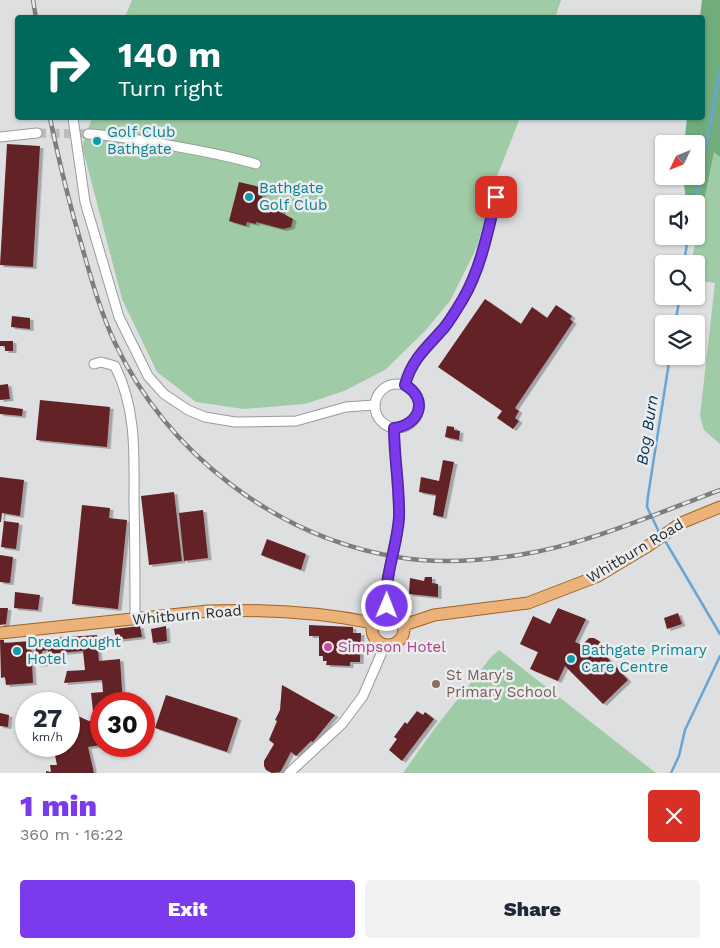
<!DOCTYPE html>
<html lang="en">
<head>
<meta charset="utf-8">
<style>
	:root { --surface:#fff; --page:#f2f2f3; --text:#1f2937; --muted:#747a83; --accent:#7c3aed }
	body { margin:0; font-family:"Work Sans",sans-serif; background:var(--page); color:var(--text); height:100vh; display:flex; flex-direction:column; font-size:19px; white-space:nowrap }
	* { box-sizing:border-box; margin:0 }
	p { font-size:16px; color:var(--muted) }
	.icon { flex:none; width:28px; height:28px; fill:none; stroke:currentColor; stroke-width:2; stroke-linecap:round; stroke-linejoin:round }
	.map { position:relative; height:773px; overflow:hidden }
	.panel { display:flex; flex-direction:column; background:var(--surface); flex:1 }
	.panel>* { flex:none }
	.banner { position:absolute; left:15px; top:15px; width:690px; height:105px; border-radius:5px; box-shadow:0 1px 4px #0004; background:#00695c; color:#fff; overflow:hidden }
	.needle { width:32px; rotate:227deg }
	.buttons { position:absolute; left:655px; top:135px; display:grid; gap:10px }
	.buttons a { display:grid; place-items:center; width:50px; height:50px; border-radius:5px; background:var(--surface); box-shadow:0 1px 4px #0004; font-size:25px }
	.speed { position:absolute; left:15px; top:692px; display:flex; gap:10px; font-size:25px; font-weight:700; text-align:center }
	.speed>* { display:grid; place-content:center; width:65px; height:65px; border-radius:50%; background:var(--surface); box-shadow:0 1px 4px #0004; line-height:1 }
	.speed small { font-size:12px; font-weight:400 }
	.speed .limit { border:8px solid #d22; background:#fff; color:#111 }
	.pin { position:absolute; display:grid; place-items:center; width:42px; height:42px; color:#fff; margin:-21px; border-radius:10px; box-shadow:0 2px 8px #0006 }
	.me { position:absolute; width:55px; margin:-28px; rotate:1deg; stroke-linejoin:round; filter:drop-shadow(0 0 4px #0008) }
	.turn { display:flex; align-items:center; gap:18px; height:105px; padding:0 20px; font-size:22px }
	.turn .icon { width:65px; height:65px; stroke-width:2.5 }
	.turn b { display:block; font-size:35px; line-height:42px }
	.round { display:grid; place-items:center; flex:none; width:52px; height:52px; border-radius:5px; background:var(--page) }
	.headline { display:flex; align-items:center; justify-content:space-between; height:85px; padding:0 20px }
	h1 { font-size:30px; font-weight:800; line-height:38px; color:var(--accent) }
	.primary-button { display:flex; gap:10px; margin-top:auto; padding:10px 20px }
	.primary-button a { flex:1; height:58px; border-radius:5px; background:var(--accent); color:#fff; font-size:20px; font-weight:800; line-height:58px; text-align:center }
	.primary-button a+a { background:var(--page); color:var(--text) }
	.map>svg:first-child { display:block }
	.green { fill:#9fcca6 }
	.forest { fill:#71ac7c }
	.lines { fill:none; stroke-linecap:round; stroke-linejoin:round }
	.stream { stroke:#68a5d4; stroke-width:2.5 }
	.building { fill:#642325; fill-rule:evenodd; filter:url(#shadow) }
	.minor-tunnel { stroke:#babbbd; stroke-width:9; stroke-dasharray:9 4.5; stroke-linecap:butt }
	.minor-casing { stroke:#9a9b9d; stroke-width:11 }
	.major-casing { stroke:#9f6324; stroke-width:13 }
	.minor { stroke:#fff; stroke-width:9 }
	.major { stroke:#ebb379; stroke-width:11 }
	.rail-casing { stroke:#7c7d7f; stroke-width:4.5 }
	.rail { stroke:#ebecee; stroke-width:2.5; stroke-dasharray:8; stroke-linecap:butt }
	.route-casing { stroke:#51269a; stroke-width:12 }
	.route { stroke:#7c3aed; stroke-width:9 }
	.culture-dot { fill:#0f9aa8; stroke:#ebecee; stroke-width:2 }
	.hotel-dot { fill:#d1479c; stroke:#ebecee; stroke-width:2 }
	.education-dot { fill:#8d6e63; stroke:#ebecee; stroke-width:2 }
	.labels { text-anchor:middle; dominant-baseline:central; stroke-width:5; stroke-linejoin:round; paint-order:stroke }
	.culture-label { font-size:15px; fill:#0d838f; stroke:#ebecee; text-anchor:start }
	.street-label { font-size:15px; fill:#2b2c2d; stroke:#ebecee }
	.hotel-label { font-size:15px; fill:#b23c85; stroke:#ebecee; text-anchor:start }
	.education-label { font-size:15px; fill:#785e54; stroke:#ebecee; text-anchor:start }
	.water-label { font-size:16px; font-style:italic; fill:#013453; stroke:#ebecee }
</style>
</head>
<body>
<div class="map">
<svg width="720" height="773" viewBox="0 0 720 773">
	<defs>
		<filter id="shadow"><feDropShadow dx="3.5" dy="2" stdDeviation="0" flood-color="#0004"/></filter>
	</defs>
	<rect width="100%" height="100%" fill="#dedfe1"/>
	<g class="green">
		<path d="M132 0H561L555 18 125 17Z"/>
		<path d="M92 118H520L494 184 477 247 450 301 425 331 385 370 344 391 305 404 244 409 196 402 157 372 122 299 82 146Z"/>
		<path d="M714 151 720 157V444L704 430 700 416 715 283 696 280V264H691Z"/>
		<path d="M499 650 656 773H403L435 728 491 657Z"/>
	</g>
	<path class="forest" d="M702 0H720V157L714 152 703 206 686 201 683 176H696V144H684L687 118H702V18L700 17Z"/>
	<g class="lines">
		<g class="stream">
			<path d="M695 204 720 71"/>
			<path d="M684 264 688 236"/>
			<path d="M675 324 680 296"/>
			<path d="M659 532 647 507 648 496 670 356"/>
			<path d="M664 539 720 634"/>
			<path d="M671 773 679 756 685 730 720 656"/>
		</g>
	</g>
	<g class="building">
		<path d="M7 144 40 146 33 267 0 265Z"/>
		<path d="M239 182 264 188 260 208 276 212 277 206 283 207 282 213 293 219 291 227 283 229 256 222V224L247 222 246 226 229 221Z"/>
		<path d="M485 299 521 324 532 307 547 318 556 305 572 316 570 319 573 322 515 408 519 411 515 418 519 421 513 429 497 418 502 411 438 367Z"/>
		<path d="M12 316 30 318V329L11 327Z"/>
		<path d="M0 341H13V351H5V346H0Z"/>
		<path d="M8 384 10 399 0 400V385Z"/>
		<path d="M40 400 110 407 107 447 36 440Z"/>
		<path d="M0 406 23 409 22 416 0 414Z"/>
		<path d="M447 426 454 427V430L460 431 459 440 445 437Z"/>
		<path d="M443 460 454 462 443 517 433 515 436 495 419 492 421 477 439 481Z"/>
		<path d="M0 477 24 480 20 516 2 513 1 522H0Z"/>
		<path d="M174 492 182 561 149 565 141 496Z"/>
		<path d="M82 505 110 508 109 518 127 520 118 609 72 604Z"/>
		<path d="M203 510 208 558 184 561 179 513Z"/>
		<path d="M4 521 19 523 16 549 1 547Z"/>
		<path d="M267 539 306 554 301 570 261 555Z"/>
		<path d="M0 555 13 557 10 583 0 582Z"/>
		<path d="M425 577H432V583L438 584V597L409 594 410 578 424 581Z"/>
		<path d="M15 592 40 595 38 610 14 608Z"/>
		<path d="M0 608H8L6 624 0 625Z"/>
		<path d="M558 608 586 619 575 642 582 645 589 638H594L599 641 601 644 599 649 628 680 603 704 565 666 558 681 530 669 538 652 520 644 533 616 550 624Z"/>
		<path d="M678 613 682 624 667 629 664 618Z"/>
		<path d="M309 625 353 627V633H361L360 662H350V666L326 665 327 661H323V656H319V636H309ZM338 641H349V654L337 653Z"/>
		<path d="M140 626 142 637 116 640 114 629Z"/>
		<path d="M166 626 167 641 153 643 151 629Z"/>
		<path d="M97 635 99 661 120 659 123 704H101V711H93L91 693 103 692 102 680 64 683 67 671 85 670 83 651 48 654V650L42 651 43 657 55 656V663L37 665 35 640 47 639 48 645 52 644V638Z"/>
		<path d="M0 640H4V643L31 641 33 683 6 685 5 677 1 678Z"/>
		<path d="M282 685 335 715 313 742 311 741 296 756 291 752 282 769 280 772 272 773 266 770 264 766V761L274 744 269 740 277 721 275 720 280 710Z"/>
		<path d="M166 695 238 718 227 752 155 728Z"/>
		<path d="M417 711 423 715 425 712 434 719 402 761 389 750 397 739 394 737 405 722 407 724Z"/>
		<path d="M69 712 89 721 98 719 99 725H101V745L88 747 94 773H46V771L51 772 50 765H57L53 746H69Z"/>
		<path d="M0 713 9 715 8 727 0 726Z"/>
		<path d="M144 713 151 716 144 736Z"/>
	</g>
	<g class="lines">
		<path class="minor-tunnel" d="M37 133 88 134"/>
		<g class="minor-casing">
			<g id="minor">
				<path d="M73 118 85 202 119 317 148 376 164 394 188 410 205 417 235 422 296 421 346 407 374 405"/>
				<path d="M88 134C111 135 134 139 157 143 190 149 223 154 256 164"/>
				<path d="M0 137 37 133"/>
				<path d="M94 364 101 362 115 366C137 410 134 456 134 504 135 542 135 580 135 619"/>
				<circle cx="397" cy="406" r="22"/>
				<path d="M405 385C411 360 428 346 444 328 451 319 457 309 463 299 481 268 488 231 496 197"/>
				<path d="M387 613V579L396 541 399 517 394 429"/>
				<path d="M289 773 342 724 363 696 385 645"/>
			</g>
		</g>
		<g class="major-casing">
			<g id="major">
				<circle cx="388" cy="629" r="16"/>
				<path d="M404 625 434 615 528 603 598 576 648 546 681 523 720 507"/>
				<path d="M0 633 208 611C264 609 318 612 373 623"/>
			</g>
		</g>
		<use href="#minor" class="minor"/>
		<use href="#major" class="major"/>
		<g class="rail-casing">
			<g id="rail">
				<path d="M33 0 36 18"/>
				<path d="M50 118C59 162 70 206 83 250 92 282 101 313 115 343 168 454 276 537 397 557 436 564 480 561 519 555 588 544 655 514 720 490"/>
			</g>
		</g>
		<use href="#rail" class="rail"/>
	</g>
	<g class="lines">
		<g class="route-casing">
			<path id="route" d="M387 606C384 576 397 547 399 518 400 488 394 458 394 428 420 425 429 399 405 385 411 360 428 346 444 328 451 319 457 309 463 299 481 268 488 231 496 197"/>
		</g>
		<use href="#route" class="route"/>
	</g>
	<g class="culture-dot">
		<circle cx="97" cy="141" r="5"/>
		<circle cx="249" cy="197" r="5"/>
		<circle cx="17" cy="651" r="5"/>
		<circle cx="571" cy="659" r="5"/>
	</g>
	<circle class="hotel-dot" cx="328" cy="647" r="5"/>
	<circle class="education-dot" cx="436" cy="684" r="5"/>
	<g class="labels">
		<g class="culture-label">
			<text x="107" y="132">Golf Club<tspan x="107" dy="17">Bathgate</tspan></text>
			<text x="259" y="188">Bathgate<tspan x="259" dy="17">Golf Club</tspan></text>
			<text x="27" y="642">Dreadnought<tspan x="27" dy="17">Hotel</tspan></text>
			<text x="581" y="650">Bathgate Primary<tspan x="581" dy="17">Care Centre</tspan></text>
		</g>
		<g class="street-label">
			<text transform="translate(635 551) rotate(-31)">Whitburn Road</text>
			<text transform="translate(187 615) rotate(-5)">Whitburn Road</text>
		</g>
		<g class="hotel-label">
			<text x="338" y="647">Simpson Hotel</text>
		</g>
		<g class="education-label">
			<text x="446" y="675">St Mary's<tspan x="446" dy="17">Primary School</tspan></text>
		</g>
		<g class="water-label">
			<text transform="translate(647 430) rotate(-81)">Bog Burn</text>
		</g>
	</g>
</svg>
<div class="buttons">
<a><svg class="needle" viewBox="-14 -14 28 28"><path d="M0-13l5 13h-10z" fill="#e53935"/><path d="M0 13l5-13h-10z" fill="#747a83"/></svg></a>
<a><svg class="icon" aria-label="sound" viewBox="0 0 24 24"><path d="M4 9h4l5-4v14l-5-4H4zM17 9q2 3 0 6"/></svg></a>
<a><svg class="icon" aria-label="search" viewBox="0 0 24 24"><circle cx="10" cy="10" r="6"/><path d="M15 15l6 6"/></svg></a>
<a><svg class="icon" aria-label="layers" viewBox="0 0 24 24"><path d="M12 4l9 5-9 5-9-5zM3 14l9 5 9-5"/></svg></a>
</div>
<div class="speed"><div>27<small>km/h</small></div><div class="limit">30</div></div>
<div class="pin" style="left:496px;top:197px;background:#d93025"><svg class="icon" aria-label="arrive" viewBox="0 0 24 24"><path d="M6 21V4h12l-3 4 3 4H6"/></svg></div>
<svg class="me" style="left:387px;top:606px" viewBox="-20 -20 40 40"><circle r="17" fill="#7c3aed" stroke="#fff" stroke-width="3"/><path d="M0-11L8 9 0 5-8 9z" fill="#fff"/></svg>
<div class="banner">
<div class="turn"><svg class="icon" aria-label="right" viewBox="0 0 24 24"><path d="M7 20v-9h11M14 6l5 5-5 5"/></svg><div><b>140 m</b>Turn right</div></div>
</div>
</div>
<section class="panel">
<div class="headline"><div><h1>1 min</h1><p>360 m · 16:22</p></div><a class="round" style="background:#d93025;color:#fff"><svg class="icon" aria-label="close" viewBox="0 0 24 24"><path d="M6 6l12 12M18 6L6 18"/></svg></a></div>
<div class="primary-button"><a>Exit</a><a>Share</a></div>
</section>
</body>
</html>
